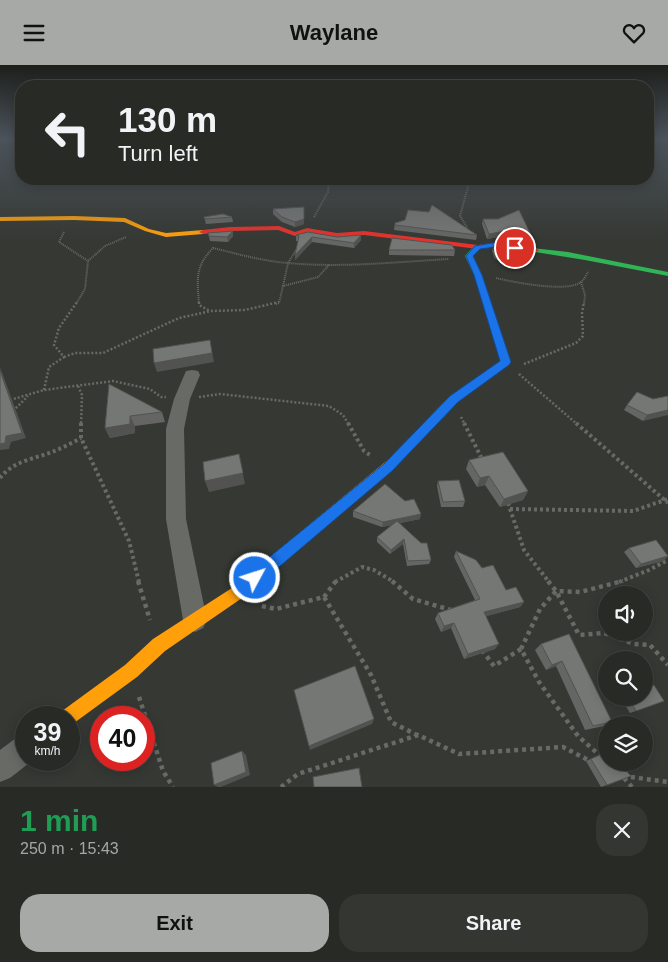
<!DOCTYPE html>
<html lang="en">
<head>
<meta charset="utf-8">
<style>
	:root { --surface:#282a26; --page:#343632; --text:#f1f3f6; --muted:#a5a7a7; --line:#444643; --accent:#a6a9a5 }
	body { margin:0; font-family:Helvetica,sans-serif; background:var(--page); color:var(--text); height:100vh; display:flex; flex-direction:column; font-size:19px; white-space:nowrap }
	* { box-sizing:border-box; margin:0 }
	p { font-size:16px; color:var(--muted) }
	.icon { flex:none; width:28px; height:28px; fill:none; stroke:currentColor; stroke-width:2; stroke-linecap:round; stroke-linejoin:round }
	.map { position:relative; height:722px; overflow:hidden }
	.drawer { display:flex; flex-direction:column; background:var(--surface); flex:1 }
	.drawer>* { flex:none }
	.hud { position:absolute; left:15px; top:15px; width:639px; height:105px; border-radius:20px; box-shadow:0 2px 12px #0003,0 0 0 1px var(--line); background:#282a26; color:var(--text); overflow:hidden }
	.buttons { position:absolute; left:598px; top:521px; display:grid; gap:10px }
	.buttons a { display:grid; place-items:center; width:55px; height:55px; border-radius:50%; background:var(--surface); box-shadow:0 2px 12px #0003,0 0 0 1px var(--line); font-size:25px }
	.speed { position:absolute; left:15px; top:641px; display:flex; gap:10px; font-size:25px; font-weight:700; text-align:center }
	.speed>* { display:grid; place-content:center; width:65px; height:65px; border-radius:50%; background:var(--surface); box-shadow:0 2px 12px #0003,0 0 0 1px var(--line); line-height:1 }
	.speed small { font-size:12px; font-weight:400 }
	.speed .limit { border:8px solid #d22; background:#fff; color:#111 }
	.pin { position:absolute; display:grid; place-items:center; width:42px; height:42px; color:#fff; margin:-21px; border:2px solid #fff; border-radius:50%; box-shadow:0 1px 5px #0007 }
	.me { position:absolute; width:55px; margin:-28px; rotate:50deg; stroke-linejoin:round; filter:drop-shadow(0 0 4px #0008) }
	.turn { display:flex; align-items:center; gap:18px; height:105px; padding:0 20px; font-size:22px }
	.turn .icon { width:65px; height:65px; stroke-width:2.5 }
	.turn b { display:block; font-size:35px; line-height:42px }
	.round { display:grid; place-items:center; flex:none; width:52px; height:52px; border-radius:20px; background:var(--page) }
	.overview { display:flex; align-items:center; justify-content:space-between; height:85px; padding:0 20px }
	h1 { font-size:30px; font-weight:600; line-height:38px; color:#1e9e55 }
	.primary-button { display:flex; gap:10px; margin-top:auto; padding:10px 20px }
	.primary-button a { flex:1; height:58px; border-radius:20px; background:var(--accent); color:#111; font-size:20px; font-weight:600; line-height:58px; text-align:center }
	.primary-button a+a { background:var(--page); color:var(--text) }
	header { display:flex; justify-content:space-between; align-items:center; height:65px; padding:0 20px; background:var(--accent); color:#111; font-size:22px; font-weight:600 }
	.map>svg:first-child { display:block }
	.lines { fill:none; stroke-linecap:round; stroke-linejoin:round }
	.path-far3 { stroke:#686a66; stroke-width:2; stroke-dasharray:1 1; stroke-linecap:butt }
	.path-far2 { stroke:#686a66; stroke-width:2.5; stroke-dasharray:2 2; stroke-linecap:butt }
	.path-far1 { stroke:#686a66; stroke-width:4; stroke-dasharray:3 3; stroke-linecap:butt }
	.path { stroke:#686a66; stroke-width:4.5; stroke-dasharray:4 4; stroke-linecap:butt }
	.street { fill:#676a65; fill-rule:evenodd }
	.fast { fill:#30b455; fill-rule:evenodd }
	.slow { fill:#ff9f0a; fill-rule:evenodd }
	.jam { fill:#e5322d; fill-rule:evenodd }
	.wall { fill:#656664 }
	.shaded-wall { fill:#525351 }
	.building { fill:#757774; stroke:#525351 }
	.route { fill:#1a73e8; stroke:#114b97 }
</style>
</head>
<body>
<header><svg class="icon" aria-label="menu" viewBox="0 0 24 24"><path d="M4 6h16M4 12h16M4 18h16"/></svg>Waylane<svg class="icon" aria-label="heart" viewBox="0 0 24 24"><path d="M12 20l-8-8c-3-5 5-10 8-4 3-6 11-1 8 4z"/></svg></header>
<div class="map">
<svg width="668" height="722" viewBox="0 0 668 722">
	<rect width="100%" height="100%" fill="#353833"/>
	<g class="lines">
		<g class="path-far3">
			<path d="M314 152 328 127 329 114"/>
			<path d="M466 165 467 162 460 151 470 114"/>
			<path d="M64 167 59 177 88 196"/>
			<path d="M213 183C238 189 262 196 288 198 341 203 396 197 449 194"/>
			<path d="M496 213C513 217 567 228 581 217 584 215 586 210 588 207"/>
			<path d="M581 217 585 230 584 239"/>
			<path d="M283 221 288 198 298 182"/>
			<path d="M76 239 85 224 88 196 105 181 126 172"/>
			<path d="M199 239C197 213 195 201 214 182"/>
			<path d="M276 239 279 238 283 221 318 212 329 200"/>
		</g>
		<g class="path-far2">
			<path d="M199 237V240L210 246"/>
			<path d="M64 292 75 288H103L179 253 211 246 245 245 279 237"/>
			<path d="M524 299 576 278 583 271 582 248 584 237"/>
			<path d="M519 309 578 360"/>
			<path d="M78 321 82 330 81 360"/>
			<path d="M44 325 49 302 64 292 54 280 59 263 77 237"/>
			<path d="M199 332 220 329 329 341 343 350 349 360"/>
			<path d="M10 335 44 325 113 316 150 324 161 332H166"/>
			<path d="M13 346 28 331"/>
			<path d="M461 352 465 360"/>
		</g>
		<g class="path-far1">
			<path d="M81 358V373L129 476 139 517"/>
			<path d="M348 358 364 386 370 390"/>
			<path d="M464 358 482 394"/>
			<path d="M576 358 668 438"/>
			<path d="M0 413C13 396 34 394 52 387 62 383 72 378 81 373"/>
			<path d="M508 438 524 485 549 517"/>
			<path d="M510 444 633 446 668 434"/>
			<path d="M335 517 362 502 374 505 394 517"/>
			<path d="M619 517 649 505 668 495"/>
		</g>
		<g class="path">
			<path d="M138 516 150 555"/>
			<path d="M392 516 413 534 451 545"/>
			<path d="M548 516 556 526 579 570 604 568 634 579 650 580 668 600"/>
			<path d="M324 532 336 516"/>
			<path d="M262 541 276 544 324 532 371 610 391 657 417 670"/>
			<path d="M521 584 540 544 556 526 580 527 623 516"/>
			<path d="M482 585 494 601 521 584 539 617 578 671 606 696"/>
			<path d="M139 632 163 706 173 722"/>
			<path d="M623 711 668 717"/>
			<path d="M624 713 632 722"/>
			<path d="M281 722 298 709 418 670 459 689 563 682 590 696"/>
		</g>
		<g class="street">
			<path d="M192 305 198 306 200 310 190 334 184 364 186 454 207 555 203 563 195 567 187 563 183 555 166 454V364L174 334 186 306Z"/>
			<path d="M26 669V695H33L10 713 0 717V685L16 673Z"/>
		</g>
		<g class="fast">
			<path d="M475 180 482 182 473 191 482 210 511 297 458 337 397 400H389L387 397 389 394 450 331 501 296 474 210 465 191Z"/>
			<path d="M532 183 568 187 668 207V211L585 195 535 187 531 185Z"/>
		</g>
		<g class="slow">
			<path d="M74 151 125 153 149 164 166 168 203 165 207 167 203 169 166 172 145 166 124 157 74 155 0 156V152Z"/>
			<path d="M393 392 397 394 399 397 397 400 245 531 165 586 137 612 74 658 69 660V652H59L62 646 125 600 153 574 235 521 389 394Z"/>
		</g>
		<path class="jam" d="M279 161 295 167 307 163 337 168 364 166 478 180 504 176 517 181 535 183 539 185 535 187 515 185 503 180 478 184 364 170 337 172 307 167 295 171 278 165 230 166 203 169 199 167 203 165 230 162Z"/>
	</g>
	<g class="wall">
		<path d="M273 144 304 159 295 162 282 157 273 149Z"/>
		<path d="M204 152H232L233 157 206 159Z"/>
		<path d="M483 154 532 172 531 177 518 176 504 171 487 174 482 159Z"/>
		<path d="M395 158 477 170 476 175 394 165Z"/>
		<path d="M208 168 233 171 228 177 210 176Z"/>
		<path d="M296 170 337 172 361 170V175L354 183 312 177 295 195V190L298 176H296Z"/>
		<path d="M500 180 499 185 495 195 492 186 493 181Z"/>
		<path d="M389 185H455L454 191 389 190Z"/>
		<path d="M109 319 162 347 165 357 135 361V368L110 373 105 363Z"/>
		<path d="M668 331 643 356 624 345 627 340Z"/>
		<path d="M469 395 528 426 523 435 500 442 485 420 477 422 466 404Z"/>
		<path d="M438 416 465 436 463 442H441L437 421Z"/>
		<path d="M405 436 420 454 400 458 431 495 429 499 407 501 403 479 390 489 377 477V472L392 460 382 462 353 452V446Z"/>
		<path d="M629 483 668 491 663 496 636 503 624 487Z"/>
		<path d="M456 486 482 503 506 525 524 537 520 542 486 551 495 584 464 594 451 563 441 567 435 554 438 548 475 535 454 492Z"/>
		<path d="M569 569 612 657 604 661 585 665 556 601 546 605 535 585 541 579Z"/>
		<path d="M620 632H644L664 636 630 648Z"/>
		<path d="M606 687 607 720 601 722 586 696Z"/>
	</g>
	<g class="shaded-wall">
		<path d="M304 142V159L295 162V157Z"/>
		<path d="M233 166V171L228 177 227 172Z"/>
		<path d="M505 166 504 171 487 174 489 169Z"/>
		<path d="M361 170V175L354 183V178Z"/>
		<path d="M312 172V177L295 195V190Z"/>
		<path d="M210 275 214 297 157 307 154 298Z"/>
		<path d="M0 302 26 373 11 377 9 384 0 385V379L6 371Z"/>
		<path d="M668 345V350L643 356 647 350Z"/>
		<path d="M130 351 135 361V368L110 373 105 363Z"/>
		<path d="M239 389 245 419 209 427 205 416Z"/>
		<path d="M489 411 485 420 477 422 480 413Z"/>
		<path d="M528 426 523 435 500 442 504 434Z"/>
		<path d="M421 449 420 454 382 462 383 457Z"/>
		<path d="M404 474 403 479 390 489 391 485Z"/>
		<path d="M668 491 663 496 636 503 641 499Z"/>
		<path d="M524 537 520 542 480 553 484 547Z"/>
		<path d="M454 558 451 563 441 567 444 561Z"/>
		<path d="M499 579 495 584 464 594 468 589Z"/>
		<path d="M562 596 556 601 546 605 552 600Z"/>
		<path d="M374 654 372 659 310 685 309 681Z"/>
		<path d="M242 686 246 690 250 710 221 722H218L214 720Z"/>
	</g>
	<g class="building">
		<path d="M432 140 477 170 395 160V158L405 155 408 145 429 147Z"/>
		<path d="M304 142V154L295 157 282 152 273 144Z"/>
		<path d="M519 145 532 172 520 171 505 166 489 169 483 154H498Z"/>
		<path d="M223 149 232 152 205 154 204 152Z"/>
		<path d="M233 166 227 172 209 171 208 168Z"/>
		<path d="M308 167 337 172 361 170 354 178 312 172 295 190 299 171 296 170Z"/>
		<path d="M392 173 452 180 455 185H389Z"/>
		<path d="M500 180 496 190 493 181Z"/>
		<path d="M210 275 212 288 154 298 153 284Z"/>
		<path d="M0 306 22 368 6 371 5 378 0 379Z"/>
		<path d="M109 319 162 347 130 351V359L105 363Z"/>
		<path d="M637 327 653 334 668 331V345L647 350 627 340Z"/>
		<path d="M503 387 528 426 504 434 489 411 480 413 469 395Z"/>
		<path d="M239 389 243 408 205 416 203 397Z"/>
		<path d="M459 415 465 436 443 437 438 416Z"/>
		<path d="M385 419 405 436 414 434 421 449 383 457 353 446Z"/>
		<path d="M397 456 421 478H427L431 495 408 496 404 474 391 485 377 472Z"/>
		<path d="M656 475 668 491 641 499 629 483Z"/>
		<path d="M456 486 476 495 482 503 493 500 506 525 516 522 524 537 484 547 499 579 468 589 454 558 444 561 438 548 480 534Z"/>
		<path d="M569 569 612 657 593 661 562 596 552 600 541 579Z"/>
		<path d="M355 601 374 654 309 681 294 625Z"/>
		<path d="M654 620 664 636 636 646 628 632H644V624Z"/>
		<path d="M242 686 246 707 214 720 211 698Z"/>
		<path d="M606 687V698H619L631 711 607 720 591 694Z"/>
		<path d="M359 703 362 722H314L313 712Z"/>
	</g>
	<linearGradient id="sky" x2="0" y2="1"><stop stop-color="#1d1f1c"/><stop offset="0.42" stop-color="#4b535b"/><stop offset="1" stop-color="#4b535b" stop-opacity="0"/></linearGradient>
	<rect width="668" height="175" fill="url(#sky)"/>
	<path class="route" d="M504 176 518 183 515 186 503 181 480 184 473 191 482 210 511 297 509 300 458 337 392 406 260 518 255 520 250 518 248 513 250 508 384 399 450 331 500 296 474 210 466 191 475 181Z"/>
</svg>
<div class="buttons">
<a><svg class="icon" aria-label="sound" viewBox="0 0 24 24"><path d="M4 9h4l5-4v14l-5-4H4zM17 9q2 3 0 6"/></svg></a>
<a><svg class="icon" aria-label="search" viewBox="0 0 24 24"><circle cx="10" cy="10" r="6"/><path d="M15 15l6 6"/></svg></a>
<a><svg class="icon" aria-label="layers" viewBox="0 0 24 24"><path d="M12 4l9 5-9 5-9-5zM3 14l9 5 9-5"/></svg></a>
</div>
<div class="speed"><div>39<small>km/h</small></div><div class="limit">40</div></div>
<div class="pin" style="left:515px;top:183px;background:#d93025"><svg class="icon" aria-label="arrive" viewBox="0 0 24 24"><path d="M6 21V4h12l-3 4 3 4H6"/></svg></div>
<svg class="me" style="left:255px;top:513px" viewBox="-20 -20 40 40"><circle r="17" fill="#1a73e8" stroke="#fff" stroke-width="3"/><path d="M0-11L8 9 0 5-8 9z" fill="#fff"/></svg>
<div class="hud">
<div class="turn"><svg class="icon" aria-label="left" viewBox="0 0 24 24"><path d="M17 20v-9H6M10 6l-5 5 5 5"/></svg><div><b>130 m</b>Turn left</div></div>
</div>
</div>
<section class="drawer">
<div class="overview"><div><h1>1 min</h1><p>250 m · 15:43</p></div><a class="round"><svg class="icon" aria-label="close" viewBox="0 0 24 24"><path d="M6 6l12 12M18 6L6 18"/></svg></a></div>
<div class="primary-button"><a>Exit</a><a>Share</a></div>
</section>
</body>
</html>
